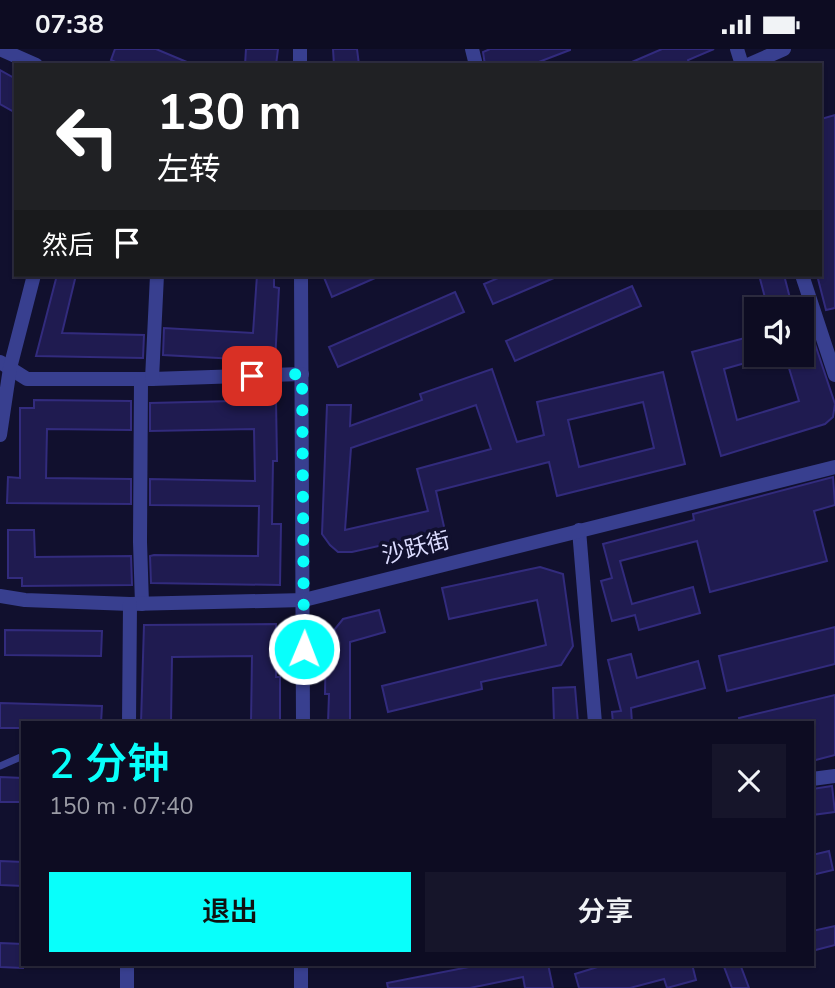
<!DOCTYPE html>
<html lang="zh">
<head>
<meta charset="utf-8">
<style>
	:root { --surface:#0d0c22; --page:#16152a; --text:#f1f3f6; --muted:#9a9ba5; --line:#2d2c40; --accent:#08fffb }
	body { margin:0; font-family:"Nunito Sans","Noto Sans SC",sans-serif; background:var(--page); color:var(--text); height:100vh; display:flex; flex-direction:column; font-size:26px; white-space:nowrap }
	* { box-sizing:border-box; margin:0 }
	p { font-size:23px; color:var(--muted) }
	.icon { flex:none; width:38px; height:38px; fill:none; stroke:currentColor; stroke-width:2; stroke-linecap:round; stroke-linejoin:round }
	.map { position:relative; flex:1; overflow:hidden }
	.details { position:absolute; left:21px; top:672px; width:793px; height:245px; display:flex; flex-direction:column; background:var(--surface); border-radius:0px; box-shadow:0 2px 5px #0004,0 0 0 2px var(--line) }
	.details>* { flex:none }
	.top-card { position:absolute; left:14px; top:14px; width:808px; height:214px; border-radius:0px; box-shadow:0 2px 5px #0004,0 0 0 2px var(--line); background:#202124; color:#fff; overflow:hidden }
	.buttons { position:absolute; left:744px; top:248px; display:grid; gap:14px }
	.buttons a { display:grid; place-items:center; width:70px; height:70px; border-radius:0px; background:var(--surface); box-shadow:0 2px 5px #0004,0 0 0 2px var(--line); font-size:35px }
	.pin { position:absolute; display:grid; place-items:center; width:60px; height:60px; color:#fff; margin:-30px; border-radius:14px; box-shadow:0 4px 10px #0006 }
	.me { position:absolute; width:77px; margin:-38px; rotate:1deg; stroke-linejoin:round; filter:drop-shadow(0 0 5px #0008) }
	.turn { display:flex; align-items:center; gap:24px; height:147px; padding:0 28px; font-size:32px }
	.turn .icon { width:91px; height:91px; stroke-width:2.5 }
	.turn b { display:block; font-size:49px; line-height:60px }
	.then { display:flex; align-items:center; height:66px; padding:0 28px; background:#0003; gap:14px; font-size:26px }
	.round { display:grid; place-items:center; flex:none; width:74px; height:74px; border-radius:0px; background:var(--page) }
	.head { display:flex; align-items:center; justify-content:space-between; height:119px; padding:0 28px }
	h1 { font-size:42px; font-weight:600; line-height:52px; color:var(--accent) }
	.cta { display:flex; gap:14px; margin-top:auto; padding:14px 28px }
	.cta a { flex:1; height:80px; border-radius:0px; background:var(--accent); color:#111; font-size:28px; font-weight:600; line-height:80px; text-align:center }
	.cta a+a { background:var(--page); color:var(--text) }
	.status { display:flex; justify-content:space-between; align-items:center; height:49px; padding:0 35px; background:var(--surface); direction:ltr }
	.status svg { height:19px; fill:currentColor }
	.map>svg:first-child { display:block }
	.building { fill:#1f1b50; stroke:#322b7d; stroke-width:2; fill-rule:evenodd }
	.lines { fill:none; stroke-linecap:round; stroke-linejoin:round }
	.service { stroke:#383f8f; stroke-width:7 }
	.minor { stroke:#383f8f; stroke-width:14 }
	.route { stroke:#08fffb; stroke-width:12; stroke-dasharray:0 21.6 }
	.labels { text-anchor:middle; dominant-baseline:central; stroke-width:7; stroke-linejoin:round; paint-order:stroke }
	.street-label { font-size:23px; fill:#dcdcff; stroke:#11102e }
</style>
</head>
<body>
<div class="status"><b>07:38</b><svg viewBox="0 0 49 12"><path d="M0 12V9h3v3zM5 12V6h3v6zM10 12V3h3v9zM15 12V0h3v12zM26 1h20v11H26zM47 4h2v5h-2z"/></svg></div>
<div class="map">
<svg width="835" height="939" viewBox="0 0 835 939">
	<rect width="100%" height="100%" fill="#11102e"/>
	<g class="building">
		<path d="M115 0H156L194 16H122L111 11Z"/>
		<path d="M246 0H278L276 16H245Z"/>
		<path d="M333 0H357L359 16H334Z"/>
		<path d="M490 0H570V1L531 16H485L483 3Z"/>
		<path d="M662 0H714L688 11 689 16H625Z"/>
		<path d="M0 21 16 30V64L0 55Z"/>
		<path d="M835 66V259L826 261 817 226H821V70Z"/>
		<path d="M57 226H76L62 284 144 286 143 309 36 307Z"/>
		<path d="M257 226H274V238L279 239 275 312 163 306 164 279 253 284Z"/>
		<path d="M323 226H382L332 248Z"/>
		<path d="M505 226H561L493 255 484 235Z"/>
		<path d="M759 226H784L791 253 768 260Z"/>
		<path d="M632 237 641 257 515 312 506 292Z"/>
		<path d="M455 243 464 263 338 318 329 298Z"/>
		<path d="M802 256 835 355 833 368 825 375 721 407 692 303 756 286V311L724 320 737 371 799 352 785 306H802Z"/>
		<path d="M492 320 517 393 544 386 537 353 663 323 685 415 557 447 549 413 436 442 445 482 352 503H338L330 496 322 485 327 356H351L350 377 422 351 420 345ZM643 353 654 399 579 418 568 371ZM476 356 491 400 417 420 428 462 345 481 351 399Z"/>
		<path d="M34 351 131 352V381L47 380 46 429 131 430V455L7 454 8 428 20 429V359H34Z"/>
		<path d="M276 351 277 412H273L272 475H281L280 536 151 534 150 507 154 506 258 507 259 457 150 456V430L255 432 254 380 150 382V354Z"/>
		<path d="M833 428 835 456 814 462 827 512 710 543 697 492 620 512 632 555 693 538 700 564 639 581 635 566 612 572 601 532 612 529 603 495 694 471 693 465Z"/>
		<path d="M8 481H34L35 508 131 507 132 536 22 537V529H8Z"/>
		<path d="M540 518 563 525 573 597 561 616 481 633 482 640 388 663 382 637 546 596 537 551 449 570 442 539Z"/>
		<path d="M379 561 385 583 350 593V674H328L329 645H325L326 591 343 570Z"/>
		<path d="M276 575V628H280V674H251L252 607 172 608 171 674H141L144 576Z"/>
		<path d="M835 578V615L727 642 719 607Z"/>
		<path d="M5 581 102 582 101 607 5 606Z"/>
		<path d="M631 605 637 629 698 612 705 639 631 659 632 674H613L612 663 621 662 608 611Z"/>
		<path d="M575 638 578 674H554L553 639Z"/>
		<path d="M835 646V706L812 712V674H740L739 669Z"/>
		<path d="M0 654 102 657 101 674H23V679H0Z"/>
		<path d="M0 728 23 729V753H0Z"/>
		<path d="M832 737 835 763 812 766V740Z"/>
		<path d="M829 802 833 821 812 826V806Z"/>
		<path d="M0 812 23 813V837L0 836Z"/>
		<path d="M835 877V896L812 902V882Z"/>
		<path d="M0 894 23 895V919L0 918Z"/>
		<path d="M484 915H548L553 939H525L523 928 470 939H388L387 934Z"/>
		<path d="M607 915H692L696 931 667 939 664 930 630 939H579L575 925Z"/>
		<path d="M723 915H740L749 939H732Z"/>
	</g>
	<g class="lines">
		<path class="service" d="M0 717 23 707"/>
		<g class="minor">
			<path d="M0 0 36 16"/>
			<path d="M300 0V16"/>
			<path d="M472 0 476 16"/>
			<path d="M737 0 742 16"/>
			<path d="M748 16 784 0"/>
			<path d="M301 226 303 674"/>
			<path d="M802 226 835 326"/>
			<path d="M0 313 27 330H152L302 325"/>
			<path d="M141 330 140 493 142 555"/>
			<path d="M152 330 157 226"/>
			<path d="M0 386 10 319 34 226"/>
			<path d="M579 481 595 674"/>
			<path d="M0 547 25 551 130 555 304 551 835 418"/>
			<path d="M129 674 130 555"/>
			<path d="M812 730 835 727"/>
			<path d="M127 939V915"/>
			<path d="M301 939V915"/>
		</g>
	</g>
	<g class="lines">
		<path class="route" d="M252 327 302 325 304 600"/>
	</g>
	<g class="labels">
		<g class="street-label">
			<text transform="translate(416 499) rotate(-14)">沙跃街</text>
		</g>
	</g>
</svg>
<div class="buttons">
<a><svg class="icon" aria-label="sound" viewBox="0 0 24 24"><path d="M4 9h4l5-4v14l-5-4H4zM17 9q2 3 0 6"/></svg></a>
</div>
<div class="pin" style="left:252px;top:327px;background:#d93025"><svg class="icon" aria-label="arrive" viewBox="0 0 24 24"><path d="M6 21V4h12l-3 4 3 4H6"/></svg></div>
<svg class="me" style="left:304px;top:600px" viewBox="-20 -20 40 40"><circle r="17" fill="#08fffb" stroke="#fff" stroke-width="3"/><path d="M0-11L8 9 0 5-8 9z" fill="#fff"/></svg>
<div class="top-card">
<div class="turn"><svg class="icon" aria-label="left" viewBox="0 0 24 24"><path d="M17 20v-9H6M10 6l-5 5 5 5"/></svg><div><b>130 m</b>左转</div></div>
<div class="then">然后<svg class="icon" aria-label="arrive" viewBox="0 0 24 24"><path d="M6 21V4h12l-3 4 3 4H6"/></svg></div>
</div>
<section class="details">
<div class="head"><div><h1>2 分钟</h1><p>150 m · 07:40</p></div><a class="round"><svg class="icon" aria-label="close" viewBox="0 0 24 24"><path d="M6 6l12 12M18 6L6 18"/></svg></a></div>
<div class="cta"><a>退出</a><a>分享</a></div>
</section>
</div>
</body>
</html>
